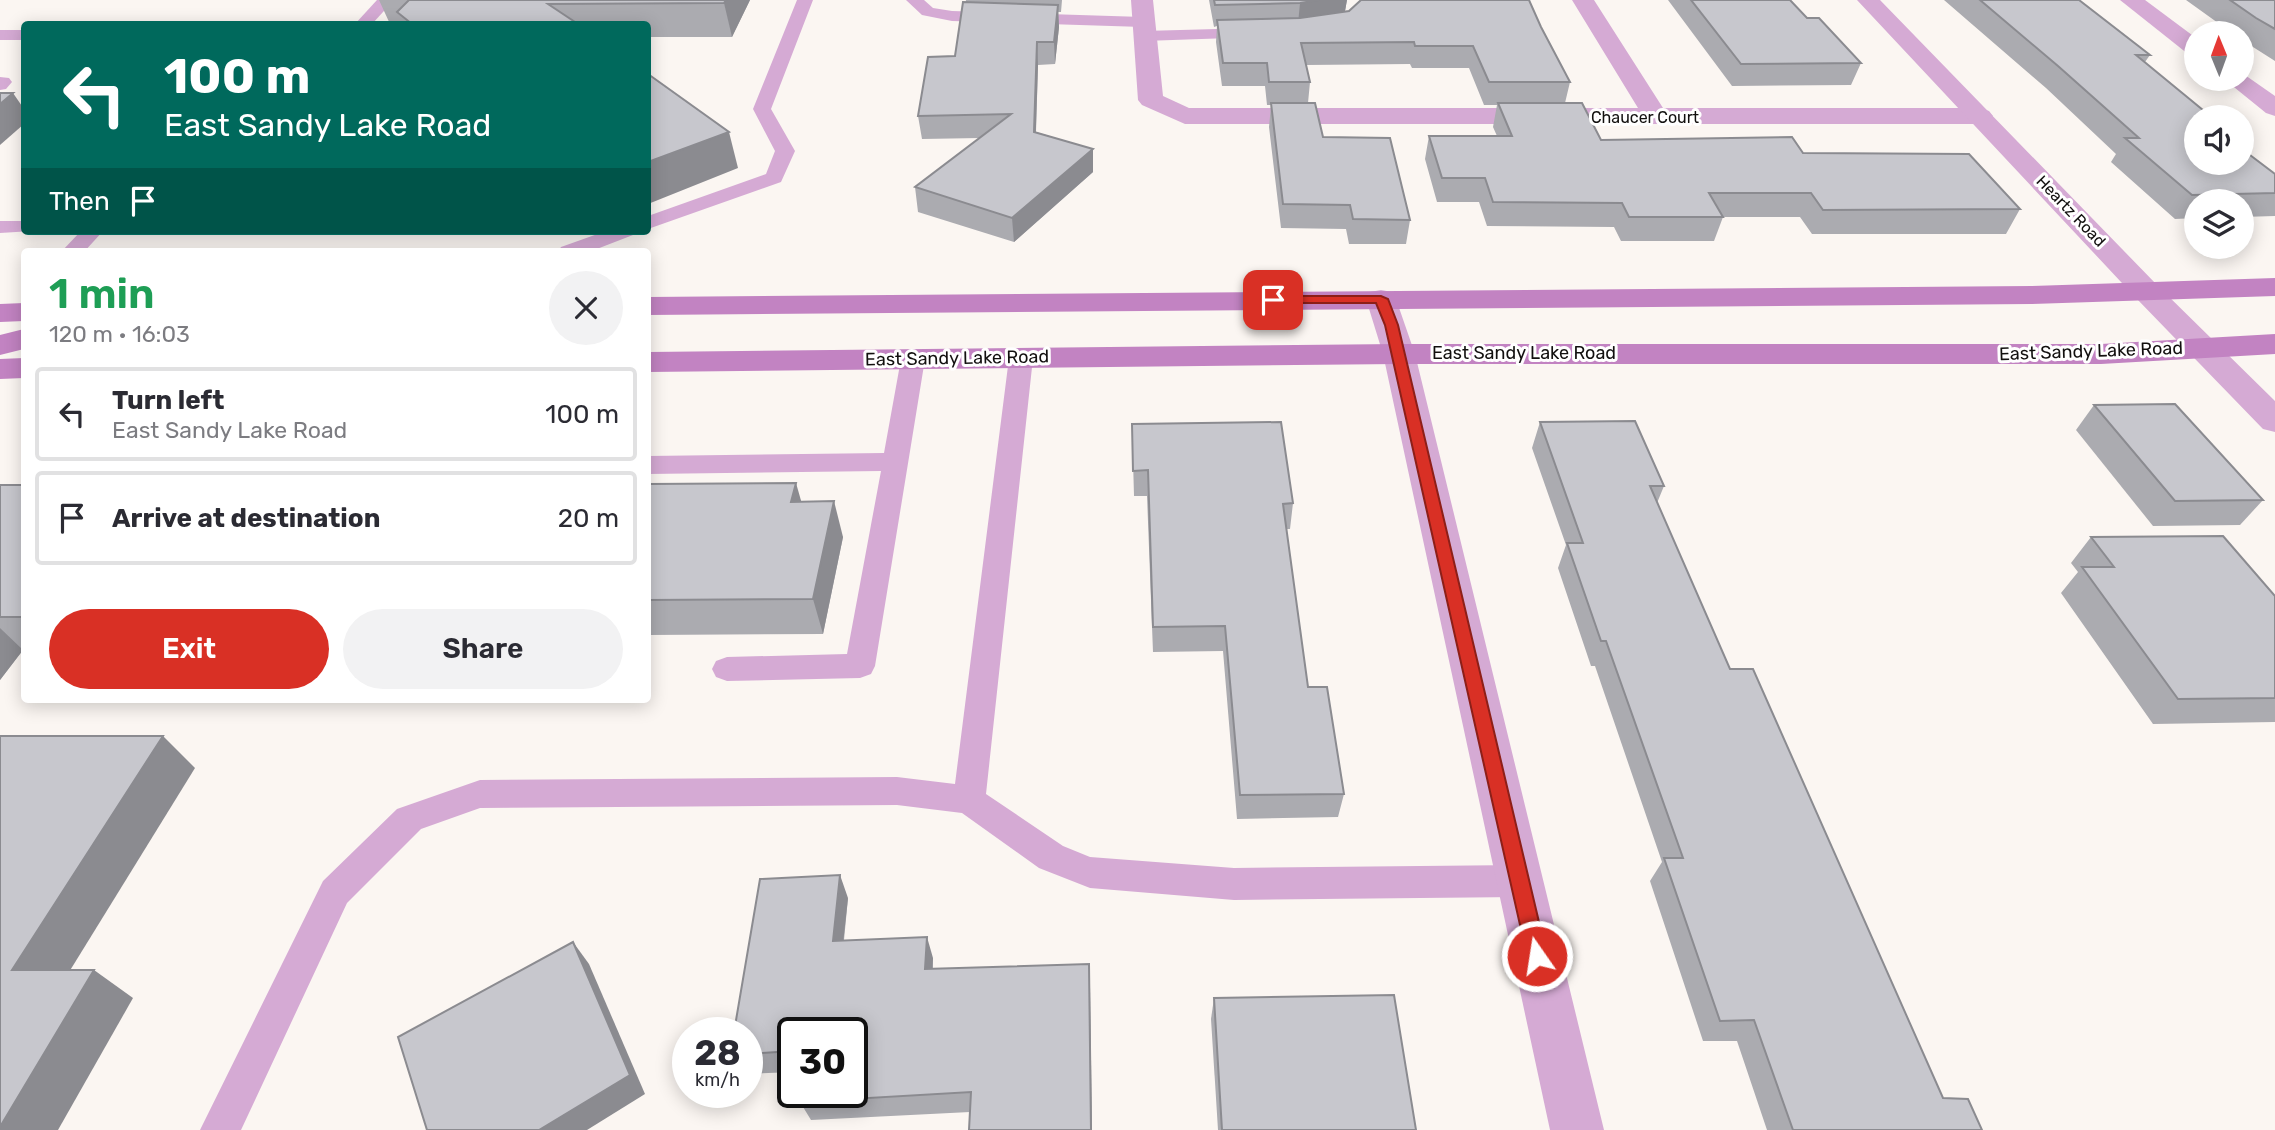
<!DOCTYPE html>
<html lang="en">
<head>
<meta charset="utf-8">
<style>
	:root { --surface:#fff; --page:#f2f2f3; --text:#2b2b33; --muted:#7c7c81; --line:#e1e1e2; --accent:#d93025 }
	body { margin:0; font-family:Rubik,sans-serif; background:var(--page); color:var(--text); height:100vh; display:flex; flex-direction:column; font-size:26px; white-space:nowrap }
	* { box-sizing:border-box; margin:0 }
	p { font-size:23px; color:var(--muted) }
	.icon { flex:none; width:38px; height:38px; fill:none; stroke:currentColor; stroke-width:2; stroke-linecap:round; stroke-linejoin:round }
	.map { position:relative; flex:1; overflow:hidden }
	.side { position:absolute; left:21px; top:248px; width:630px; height:455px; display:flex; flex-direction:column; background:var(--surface); border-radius:7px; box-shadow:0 4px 18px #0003 }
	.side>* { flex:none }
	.banner { position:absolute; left:21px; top:21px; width:630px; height:214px; border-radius:7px; box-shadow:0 4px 18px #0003; background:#00695c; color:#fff; overflow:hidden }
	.needle { width:46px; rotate:359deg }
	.buttons { position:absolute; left:2184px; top:21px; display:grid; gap:14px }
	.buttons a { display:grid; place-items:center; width:70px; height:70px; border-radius:50%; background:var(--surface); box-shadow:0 4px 18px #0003; font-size:35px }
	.speed { position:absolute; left:672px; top:1017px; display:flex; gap:14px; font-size:35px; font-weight:700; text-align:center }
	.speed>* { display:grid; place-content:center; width:91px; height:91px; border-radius:50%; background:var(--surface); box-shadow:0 4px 18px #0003; line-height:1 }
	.speed small { font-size:18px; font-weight:400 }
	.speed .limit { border:4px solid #111; border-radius:10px; background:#fff; color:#111 }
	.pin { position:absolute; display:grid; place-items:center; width:60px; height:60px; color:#fff; margin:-30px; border-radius:14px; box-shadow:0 4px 10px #0006 }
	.me { position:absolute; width:77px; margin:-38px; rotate:347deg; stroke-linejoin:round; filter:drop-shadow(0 0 5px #0008) }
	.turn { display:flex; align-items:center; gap:24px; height:147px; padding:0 28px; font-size:32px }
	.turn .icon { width:91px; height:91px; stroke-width:2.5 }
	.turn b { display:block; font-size:49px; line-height:60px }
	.then { display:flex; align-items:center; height:66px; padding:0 28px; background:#0003; gap:14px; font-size:26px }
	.round { display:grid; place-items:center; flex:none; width:74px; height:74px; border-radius:37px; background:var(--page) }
	.summary { display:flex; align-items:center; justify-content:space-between; height:119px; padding:0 28px }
	h1 { font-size:42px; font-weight:600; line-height:52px; color:#1e9e55 }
	.button { display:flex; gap:14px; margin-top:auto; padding:14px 28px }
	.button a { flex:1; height:80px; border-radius:42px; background:var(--accent); color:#fff; font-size:28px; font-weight:600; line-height:80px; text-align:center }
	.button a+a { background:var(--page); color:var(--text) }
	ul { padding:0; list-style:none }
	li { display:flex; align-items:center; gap:21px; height:94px; margin:0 14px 10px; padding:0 14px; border:4px solid var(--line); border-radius:7px }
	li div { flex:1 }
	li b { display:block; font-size:26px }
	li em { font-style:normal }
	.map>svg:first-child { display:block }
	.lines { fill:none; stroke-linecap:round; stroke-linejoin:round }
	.service { fill:#d5aad4; fill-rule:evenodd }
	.minor { fill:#d5aad4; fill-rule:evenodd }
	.tertiary { fill:#d5aad4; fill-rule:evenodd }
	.secondary { fill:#c283c2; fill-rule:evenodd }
	.wall { fill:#ababb0 }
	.shaded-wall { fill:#8b8b90 }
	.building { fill:#c7c7cd; stroke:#8b8b90; stroke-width:2 }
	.route { fill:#d93025; stroke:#8d1f18; stroke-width:2 }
	.labels { text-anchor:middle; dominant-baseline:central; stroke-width:6; stroke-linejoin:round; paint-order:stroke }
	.far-street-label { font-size:16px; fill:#12100f; stroke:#fff }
	.street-label { font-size:18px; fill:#12100f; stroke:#fff }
</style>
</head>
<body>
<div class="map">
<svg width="2275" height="1130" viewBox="0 0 2275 1130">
	<rect width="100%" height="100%" fill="#fbf6f2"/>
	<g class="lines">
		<g class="service">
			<path d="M377 0H394L372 24H355Z"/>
			<path d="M797 0H813L771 109 795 151 781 182 648 229V216L766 174 775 151 753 109Z"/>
			<path d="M906 0H924L933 8 952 11 1143 17 1151 22 1143 27 952 21 922 15Z"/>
			<path d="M1253 28 1261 33 1259 37 1144 41 1136 36 1144 31Z"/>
			<rect x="0" y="30" width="24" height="10"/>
			<path d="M0 77 9 78 12 82 6 89 0 90Z"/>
			<path d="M0 221H24V231H32L0 233Z"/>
			<path d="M81 231H103L84 252H61Z"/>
			<path d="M606 231H636L633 235 589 252H558L561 247Z"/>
			<path d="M1021 351 1029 353 1033 358 986 794 1063 846 1090 857 1234 868 1520 865 1532 870 1537 881 1532 892 1520 897 1234 900 1090 888 1039 868 962 813 897 805 480 808 421 829 347 903 241 1130H200L323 881 397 809 480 780 897 777 955 784 1009 358 1013 353Z"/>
			<path d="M913 352 921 354 925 359 875 666 871 674 860 678 727 681 716 677 712 669 716 661 727 657 847 654 881 471 648 474V456L884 453 901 359 905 354Z"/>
		</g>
		<g class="minor">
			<path d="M1131 0H1153L1163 96 1189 108H1638L1572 0H1594L1663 108H1980L1989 111 1993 116 1989 121 1980 124H1185L1142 105 1138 100Z"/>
			<path d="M2120 0H2145L2196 38V56L2188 54Z"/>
			<path d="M2242 73 2275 96V116L2266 113 2224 79H2242Z"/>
			<path d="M1381 290 1392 292 1396 299 1415 354 1604 1130H1550L1383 354 1366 299 1370 292Z"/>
		</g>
		<path class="tertiary" d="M1857 0H1880L2158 286 2275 401V432L2263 429 2136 298Z"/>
		<g class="secondary">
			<path d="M2275 278V296L2032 304 648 315V297L2032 286Z"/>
			<path d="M24 303V321L0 322V304Z"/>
			<path d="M24 329V349L0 355V335Z"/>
			<path d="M2275 334V354L2101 364H1399L648 372V352L1399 344H2101Z"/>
			<path d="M24 358V378L0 379V359Z"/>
		</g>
	</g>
	<g class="wall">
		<path d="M379 0H750L732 37H648V24H390Z"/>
		<path d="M966 0H1062L1061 12H1058L1059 27 1055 64 1038 65 1036 132 1093 149V172L1014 242 918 212 915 187 980 138 922 139 918 116 955 56Z"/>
		<path d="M1209 0H1347L1345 11 1541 27 1570 82 1565 103 1601 140 1803 153 2020 209 2006 234H1812L1800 217H1723L1714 241H1621L1614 227 1487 226 1479 202H1437L1425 159 1429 136H1497L1493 127 1497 105H1484L1469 68H1412L1410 64 1306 65 1310 82 1308 103 1323 137 1410 220 1406 244H1349L1346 229 1281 228 1269 127 1271 105H1267L1265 86H1222L1216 42 1217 26 1214 27Z"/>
		<path d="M1668 0H1790L1807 18 1861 63 1851 85 1732 86Z"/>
		<path d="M1944 0H2079L2150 55 2145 62 2209 115 2207 117H2196L2275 174V216L2242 217V201H2196V218L2175 219 2111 162 2116 154 2046 88Z"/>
		<path d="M2186 0H2275V61L2242 40V33H2232Z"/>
		<path d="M2094 405 2263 500 2240 525 2153 526 2076 430Z"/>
		<path d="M1540 422 1664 486 1657 503 1730 669 1943 1098 1982 1130H1767L1737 1041H1703L1650 881 1662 862 1595 666H1591L1558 568 1566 545 1532 448Z"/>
		<path d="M1132 424 1293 503 1290 529H1286L1308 687 1344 794 1338 817 1237 819 1223 651 1153 652 1147 496H1134Z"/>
		<path d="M648 484 801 502 843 537 823 634 648 635Z"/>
		<path d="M0 485H24V650H23L0 680Z"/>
		<path d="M2091 537 2275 596V722L2153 724 2061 593 2078 572 2071 563Z"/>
		<path d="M848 898 844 940 933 958V968L1090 986 970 1112 811 1120 800 1102 852 1092 793 1032V1072L747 1074V1032Z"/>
		<path d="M1214 998 1416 1130H1218L1211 1019Z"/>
	</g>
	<g class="shaded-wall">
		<path d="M726 0H750L732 37 724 3Z"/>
		<path d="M1319 0H1347L1345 11 1298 24 1300 3Z"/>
		<path d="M1058 5 1059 27 1055 64 1054 42Z"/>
		<path d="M1037 42 1038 65 1035 155 1034 132Z"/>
		<path d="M13 93 24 109V124L0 145V104Z"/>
		<path d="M729 132 738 168 648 204V162Z"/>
		<path d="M1093 149V172L1014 242 1012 218Z"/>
		<path d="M796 483 806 518 791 502Z"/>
		<path d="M834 501 843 537 823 634 813 599Z"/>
		<path d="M0 628 23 650 0 680Z"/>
		<path d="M163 736 195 768 53 998 12 970Z"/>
		<path d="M840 875 848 898 841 962 833 941Z"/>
		<path d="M927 937 933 958 931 990 925 969Z"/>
		<path d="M573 942 589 964 645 1094 587 1130H539Z"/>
		<path d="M1089 964 1090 986 1092 1130H1091Z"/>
		<path d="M94 970 133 998 58 1130H0V1127Z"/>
	</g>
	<g class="building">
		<path d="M409 0H726L724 3 548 4 578 24H412L397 12Z"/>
		<path d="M1214 0H1319L1300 3 1215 5Z"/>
		<path d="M1361 0H1529L1541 27 1570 82H1489L1473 46H1415L1414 42 1301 43 1310 82H1269L1267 63H1223L1217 20 1300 18 1349 11Z"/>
		<path d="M1691 0H1790L1807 18H1819L1861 63 1741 64Z"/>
		<path d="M1980 0H2079L2150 55H2136L2209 115H2198L2201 117H2196V163H2242V149L2275 174V193L2192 195 2125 138H2139L2058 66Z"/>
		<path d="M2230 0H2275V29L2256 18Z"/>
		<path d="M963 2 1058 5 1054 42H1037L1034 132 1093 149 1012 218 915 187 1011 114 918 116 928 57 955 56Z"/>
		<path d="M648 74 729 132 648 162Z"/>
		<path d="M0 93H13L0 104Z"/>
		<path d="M1271 103H1315L1323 137 1390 138 1410 220 1353 219 1350 205 1283 204Z"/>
		<path d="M1498 103H1582L1601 140 1792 137 1803 153 1969 154 2020 209 1823 210 1811 193H1709L1723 217H1629L1622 203 1493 202 1485 178H1442L1429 136H1512Z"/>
		<path d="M2175 404 2263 500 2175 501 2094 405Z"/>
		<path d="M1635 421 1664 486H1650L1730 669H1753L1943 1098 1968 1099 1982 1130H1793L1754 1020 1720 1021 1664 858H1683L1606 641H1601L1567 543H1583L1540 422Z"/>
		<path d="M1281 422 1293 503 1283 504 1308 687H1327L1344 794 1240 795 1225 626 1153 627 1148 470 1133 471 1132 424Z"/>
		<path d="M796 483 791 502 834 501 813 599 648 600V484Z"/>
		<rect x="0" y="485" width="24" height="132"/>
		<path d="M2223 536 2275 596V698L2178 699 2082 567H2114L2091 537Z"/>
		<path d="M0 736H163L12 970H94L0 1127Z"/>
		<path d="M840 875 833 941 927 937 925 969 1089 964 1091 1130H969L971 1092 800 1102 802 1092H852V1032H793V1051L747 1054V1032H734L760 879Z"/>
		<path d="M573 942 630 1075 539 1130H427L398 1037Z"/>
		<path d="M1394 995 1416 1130H1222L1214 998Z"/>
	</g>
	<path class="route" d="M1273 296H1381L1388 299 1398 325 1547 956 1544 963 1537 965 1530 963 1527 956 1385 325 1376 303H1268V298Z"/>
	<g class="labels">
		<g class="far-street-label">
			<text x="1645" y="117">Chaucer Court</text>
			<text transform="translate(2071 211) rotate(46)">Heartz Road</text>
		</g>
		<g class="street-label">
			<text transform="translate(2091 351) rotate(-2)">East Sandy Lake Road</text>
			<text x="1524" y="353">East Sandy Lake Road</text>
			<text transform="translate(957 358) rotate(-1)">East Sandy Lake Road</text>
		</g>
	</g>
</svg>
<div class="buttons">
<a><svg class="needle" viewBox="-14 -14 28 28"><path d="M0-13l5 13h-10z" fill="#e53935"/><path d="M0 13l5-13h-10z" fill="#7c7c81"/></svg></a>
<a><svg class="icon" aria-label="sound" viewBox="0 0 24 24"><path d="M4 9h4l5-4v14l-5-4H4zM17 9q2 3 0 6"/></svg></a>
<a><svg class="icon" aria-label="layers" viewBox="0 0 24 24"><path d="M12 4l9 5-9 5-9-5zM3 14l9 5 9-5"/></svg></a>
</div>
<div class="speed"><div>28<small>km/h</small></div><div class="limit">30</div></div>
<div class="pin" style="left:1273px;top:300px;background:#d93025"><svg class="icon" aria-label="arrive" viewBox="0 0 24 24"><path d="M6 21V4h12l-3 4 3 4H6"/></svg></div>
<svg class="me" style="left:1537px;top:956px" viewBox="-20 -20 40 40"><circle r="17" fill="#d93025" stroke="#fff" stroke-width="3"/><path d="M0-11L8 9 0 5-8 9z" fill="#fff"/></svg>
<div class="banner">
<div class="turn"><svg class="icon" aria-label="left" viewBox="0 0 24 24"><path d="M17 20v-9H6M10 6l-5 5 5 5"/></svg><div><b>100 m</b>East Sandy Lake Road</div></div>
<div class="then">Then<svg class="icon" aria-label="arrive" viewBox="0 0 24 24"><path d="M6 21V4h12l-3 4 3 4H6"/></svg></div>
</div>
<section class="side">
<div class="summary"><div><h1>1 min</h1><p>120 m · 16:03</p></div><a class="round"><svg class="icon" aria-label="close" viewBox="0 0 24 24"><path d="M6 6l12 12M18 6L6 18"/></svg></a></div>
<ul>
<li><svg class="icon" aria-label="left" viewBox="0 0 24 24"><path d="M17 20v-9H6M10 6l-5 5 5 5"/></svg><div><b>Turn left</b><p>East Sandy Lake Road</p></div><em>100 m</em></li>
<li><svg class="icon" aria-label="arrive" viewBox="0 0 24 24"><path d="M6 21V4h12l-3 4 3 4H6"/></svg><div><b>Arrive at destination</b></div><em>20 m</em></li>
</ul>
<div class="button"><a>Exit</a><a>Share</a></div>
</section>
</div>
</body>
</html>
